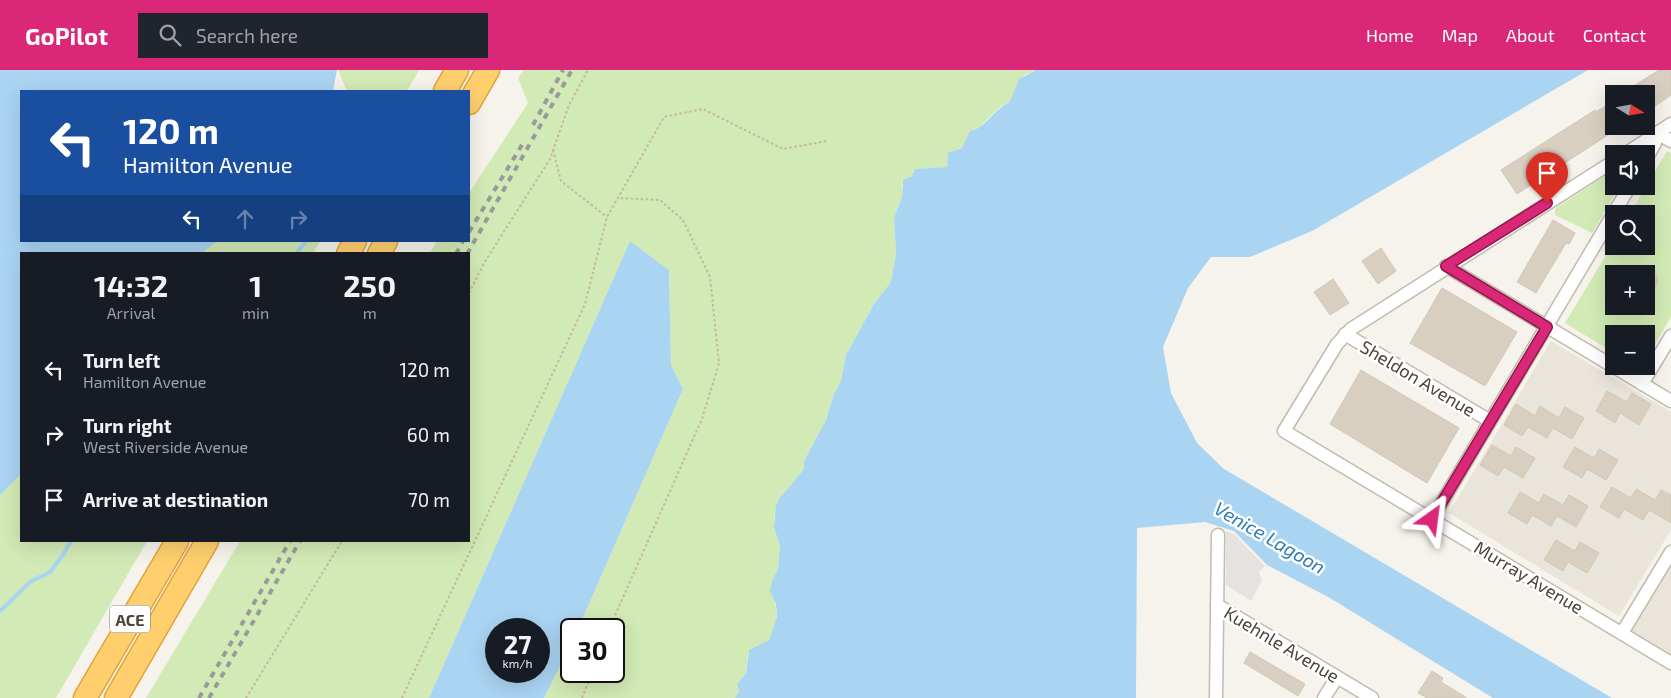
<!DOCTYPE html>
<html lang="en">
<head>
<meta charset="utf-8">
<style>
	:root { --surface:#171b24; --page:#20242c; --text:#f1f3f6; --muted:#9ea1a6; --accent:#db2777 }
	body { margin:0; font-family:"Exo 2",sans-serif; background:var(--page); color:var(--text); height:100vh; display:flex; flex-direction:column; font-size:19px; white-space:nowrap }
	* { box-sizing:border-box; margin:0 }
	p { font-size:16px; color:var(--muted) }
	.icon { flex:none; width:28px; height:28px; fill:none; stroke:currentColor; stroke-width:2; stroke-linecap:round; stroke-linejoin:round }
	.map { position:relative; flex:1; overflow:hidden }
	.sheet { position:absolute; left:20px; top:182px; width:450px; height:290px; display:flex; flex-direction:column; background:var(--surface); border-radius:0px; box-shadow:0 5px 20px #0002 }
	.sheet>* { flex:none }
	.top-card { position:absolute; left:20px; top:20px; width:450px; height:152px; border-radius:0px; box-shadow:0 5px 20px #0002; background:#1a4fa0; color:#fff; overflow:hidden }
	.needle { width:32px; rotate:101deg }
	.fabs { position:absolute; left:1605px; top:15px; display:grid; gap:10px }
	.fabs a { display:grid; place-items:center; width:50px; height:50px; border-radius:0px; background:var(--surface); box-shadow:0 5px 20px #0002; font-size:25px }
	.speed { position:absolute; left:485px; top:548px; display:flex; gap:10px; font-size:25px; font-weight:700; text-align:center }
	.speed>* { display:grid; place-content:center; width:65px; height:65px; border-radius:50%; background:var(--surface); box-shadow:0 5px 20px #0002; line-height:1 }
	.speed small { font-size:12px; font-weight:400 }
	.speed .limit { border:2px solid #111; border-radius:8px; background:#fff; color:#111 }
	.pin { position:absolute; display:grid; place-items:center; width:42px; height:42px; color:#fff; margin:-51px -21px; border-radius:50% 50% 50% 0; rotate:-45deg; box-shadow:0 0 5px #0007 }
	.pin .icon { rotate:45deg }
	.me { position:absolute; width:55px; margin:-28px; rotate:31deg; stroke-linejoin:round; filter:drop-shadow(0 0 4px #0008) }
	.turn { display:flex; align-items:center; gap:18px; height:105px; padding:0 20px; font-size:22px }
	.turn .icon { width:65px; height:65px; stroke-width:2.5 }
	.turn b { display:block; font-size:35px; line-height:42px }
	.lanes { display:flex; align-items:center; height:48px; padding:0 20px; background:#0003; justify-content:center; gap:25px; direction:ltr }
	.lanes .off { opacity:.35 }
	.eta { display:flex; justify-content:space-evenly; align-items:center; height:85px; text-align:center }
	.eta b { font-size:30px; font-weight:700; line-height:35px }
	ul { padding:0; list-style:none }
	li { display:flex; align-items:center; gap:15px; height:65px; padding:0 20px }
	li div { flex:1 }
	li b { display:block; font-size:19px }
	li em { font-style:normal }
	header { display:flex; align-items:center; gap:30px; box-sizing:border-box; height:70px; padding:0 25px; background:var(--accent); color:#fff }
	header strong { font-size:24px }
	nav { display:flex; gap:28px; margin-inline-start:auto; font-size:18px }
	.search { width:350px; height:45px; background:var(--page); display:flex; align-items:center; gap:12px; box-sizing:border-box; padding:0 18px; border-radius:0px; color:var(--muted); font-size:19px }
	.map>svg:first-child { display:block }
	.residential { fill:#eae5da }
	.green { fill:#d2eab5; fill-rule:evenodd }
	.parking { fill:#e5e3e0 }
	.water { fill:#a9d4f2; fill-rule:evenodd }
	.lines { fill:none; stroke-linecap:round; stroke-linejoin:round }
	.stream { stroke:#a9d4f2; stroke-width:4 }
	.building { fill:#d8cfc1; stroke:#d3c7b4 }
	.minor-casing { stroke:#c2bbae; stroke-width:15 }
	.motorway-casing { stroke:#e0a43c; stroke-width:25 }
	.path { stroke:#c4b79f; stroke-width:2; stroke-dasharray:2.5 2.5; stroke-linecap:butt }
	.minor { stroke:#fff; stroke-width:12 }
	.motorway { stroke:#ffcf6e; stroke-width:22 }
	.rail { stroke:#9a9a9a; stroke-width:4; stroke-dasharray:6 6; stroke-linecap:butt }
	.route-casing { stroke:#8e194d; stroke-width:12 }
	.route { stroke:#db2777; stroke-width:9 }
	.labels { text-anchor:middle; dominant-baseline:central; stroke-width:5; stroke-linejoin:round; paint-order:stroke }
	.shield { fill:#fff; stroke:#817c74; stroke-width:1 }
	.shield-label { font-size:16px; font-weight:bold; fill:#4b4439 }
	.street-label { font-size:18px; fill:#4b4439; stroke:#fff }
	.water-label { font-size:19px; font-style:italic; fill:#2e7ab2; stroke:#fff }
</style>
</head>
<body>
<header>
<strong>GoPilot</strong>
<div class="search"><svg class="icon" aria-label="search" viewBox="0 0 24 24"><circle cx="10" cy="10" r="6"/><path d="M15 15l6 6"/></svg>Search here</div>
<nav><a>Home</a><a>Map</a><a>About</a><a>Contact</a></nav>
</header>
<div class="map">
<svg width="1671" height="628" viewBox="0 0 1671 628">
	<rect width="100%" height="100%" fill="#f6f3ec"/>
	<g class="residential">
		<path d="M1551 271 1671 342V460L1619 546 1449 443Z"/>
		<path d="M1671 482V593L1622 563Z"/>
	</g>
	<g class="green">
		<path d="M338 0H419L407 21H347Z"/>
		<path d="M524 0H1036L1024 5 1010 32 1000 37 978 58 972 60 962 78 957 79 947 89 948 97 915 99 912 106 902 113V128L894 147 896 184 891 212 874 234 846 285 841 311 834 324 826 350 804 391V399L779 429 774 449 780 475 778 498 771 521C777 535 781 558 768 570 762 575 754 579 748 583L746 603 737 614 739 621 735 628H544L571 574V601H614V559H578L683 319 671 295 669 200 630 171 429 628H146L240 471H469V184H429L437 171H469V123L528 33 518 8Z"/>
		<path d="M1667 81 1671 83V247L1646 289V264H1614V283L1565 253 1614 172V176H1646V144H1630ZM1614 204H1646V236H1614Z"/>
		<path d="M1614 100V116H1620L1592 163 1555 145V139Z"/>
		<path d="M207 171H320L313 184H201Z"/>
		<path d="M21 404V471H147L56 628H0V419Z"/>
	</g>
	<path class="parking" d="M1226 461 1234 464 1265 496 1259 502 1262 510 1251 531 1226 515Z"/>
	<g class="water">
		<path d="M0 0H337L333 21H21V171H218L200 184H21V404L0 425Z"/>
		<path d="M1036 0H1588L1312 161 1250 187H1211L1188 218 1163 277 1171 323 1197 373 1224 399 1612 628H1493L1330 528 1267 495 1234 461 1205 452 1137 458 1136 628H735L739 621 737 614 746 603 749 580 769 570 777 547 776 534 770 521 772 511 778 499 780 475 774 457 776 436 779 429 804 399V391L826 350 834 324 841 311 846 285 874 234 891 212 896 184 894 147 902 128 903 110 912 106 915 99 947 97 948 83 962 78 970 61C986 58 995 38 1010 32L1019 9Z"/>
		<path d="M630 171 669 200 671 295 683 319 578 559H571V574L544 628H429ZM496 559H539V601H496Z"/>
	</g>
	<g class="lines">
		<g class="stream">
			<path d="M296 184 306 171"/>
			<path d="M0 541 30 512 50 502 63 485 71 471"/>
		</g>
	</g>
	<g class="building">
		<path d="M1659 0H1671V25L1651 39 1646 32V24H1641L1635 15Z"/>
		<path d="M1614 31V61L1517 124 1501 100 1595 40 1596 42Z"/>
		<path d="M1553 150 1575 163 1569 174 1566 173 1536 223 1517 212Z"/>
		<path d="M1381 178 1396 201 1378 214 1362 191Z"/>
		<path d="M1646 198 1656 205 1658 212 1654 218 1646 219Z"/>
		<path d="M1333 209 1349 233 1330 245 1314 222Z"/>
		<path d="M1442 218 1517 262 1485 316 1410 273Z"/>
		<path d="M1361 300 1459 358 1427 413 1330 354Z"/>
		<path d="M1607 321 1627 332 1632 323 1651 334 1639 355 1620 343 1615 353 1596 341Z"/>
		<path d="M1516 334 1535 346 1540 336 1559 348 1565 337 1584 348 1572 369 1553 358 1547 368 1528 357 1522 366 1504 355Z"/>
		<path d="M1492 375 1511 386 1516 377 1535 388 1523 408 1504 397 1498 406 1480 395Z"/>
		<path d="M1575 377 1594 388 1599 379 1618 390 1606 410 1587 399 1582 408 1563 397Z"/>
		<path d="M1612 417 1631 428 1636 419 1655 430 1661 420 1671 425V453L1649 440 1643 450 1624 439 1619 448 1600 437Z"/>
		<path d="M1520 422 1539 433 1544 424 1563 435 1569 425 1588 436 1576 457 1557 446 1551 456 1532 445 1527 454 1508 443Z"/>
		<path d="M1556 470 1575 481 1580 472 1599 483 1587 503 1568 492 1563 501 1544 490Z"/>
		<path d="M1250 582 1305 614 1298 626 1244 593Z"/>
		<path d="M1432 601 1443 608 1441 612 1467 628H1427L1418 623Z"/>
	</g>
	<g class="lines">
		<g class="minor-casing">
			<g id="minor">
				<path d="M1657 63 1671 71"/>
				<path d="M1625 84 1671 54"/>
				<path d="M1646 89 1655 73 1657 63"/>
				<path d="M1614 91 1351 259 1337 274 1284 361 1671 593"/>
				<path d="M1446 196 1671 331"/>
				<path d="M1345 264 1490 351"/>
				<path d="M1642 314 1671 266"/>
				<path d="M1432 449 1630 116"/>
				<path d="M1217 535 1372 628"/>
				<path d="M1622 563 1671 482"/>
				<path d="M1216 628 1218 465"/>
				<path d="M1324 628 1337 607"/>
			</g>
		</g>
		<g class="motorway-casing">
			<g id="motorway">
				<path d="M445 21 457 0"/>
				<path d="M469 33 488 0"/>
				<path d="M348 184 355 171"/>
				<path d="M379 184 386 171"/>
				<path d="M85 628 177 471"/>
				<path d="M116 628 207 471"/>
			</g>
		</g>
		<g class="path">
			<path d="M553 80 561 111 607 147"/>
			<path d="M469 223 484 193 550 89 569 35 588 0"/>
			<path d="M609 559 702 349 719 293 710 207 683 150 660 130 618 128"/>
			<path d="M246 628 342 471"/>
			<path d="M402 628 585 234 607 147 664 47 703 39 783 79 827 71"/>
			<path d="M582 628 593 601"/>
		</g>
		<use href="#minor" class="minor"/>
		<use href="#motorway" class="motorway"/>
		<g class="rail">
			<path d="M533 55 563 0"/>
			<path d="M469 162 525 70"/>
			<path d="M456 184 463 171"/>
			<path d="M467 184 572 0"/>
			<path d="M199 628 290 471"/>
			<path d="M209 628 300 471"/>
		</g>
	</g>
	<g class="lines">
		<g class="route-casing">
			<path id="route" d="M1432 449 1547 257 1446 196 1547 133"/>
		</g>
		<use href="#route" class="route"/>
	</g>
	<g class="labels">
		<rect class="shield" x="110" y="535.5" width="40" height="27" rx="4"/>
		<g class="shield-label">
			<text x="130" y="549">ACE</text>
		</g>
		<g class="street-label">
			<text transform="translate(1418 308) rotate(31)">Sheldon Avenue</text>
			<text transform="translate(1529 507) rotate(31)">Murray Avenue</text>
			<text transform="translate(1282 574) rotate(31)">Kuehnle Avenue</text>
		</g>
		<g class="water-label">
			<text transform="translate(1270 467) rotate(30)">Venice Lagoon</text>
		</g>
	</g>
</svg>
<div class="fabs">
<a><svg class="needle" viewBox="-14 -14 28 28"><path d="M0-13l5 13h-10z" fill="#e53935"/><path d="M0 13l5-13h-10z" fill="#9ea1a6"/></svg></a>
<a><svg class="icon" aria-label="sound" viewBox="0 0 24 24"><path d="M4 9h4l5-4v14l-5-4H4zM17 9q2 3 0 6"/></svg></a>
<a><svg class="icon" aria-label="search" viewBox="0 0 24 24"><circle cx="10" cy="10" r="6"/><path d="M15 15l6 6"/></svg></a>
<a>+</a>
<a>−</a>
</div>
<div class="speed"><div>27<small>km/h</small></div><div class="limit">30</div></div>
<div class="pin" style="left:1547px;top:133px;background:#d93025"><svg class="icon" aria-label="arrive" viewBox="0 0 24 24"><path d="M6 21V4h12l-3 4 3 4H6"/></svg></div>
<svg class="me" style="left:1432px;top:449px" viewBox="-20 -20 40 40"><path d="M0-17L14 15 0 8-14 15z" fill="#db2777" stroke="#fff" stroke-width="4"/></svg>
<div class="top-card">
<div class="turn"><svg class="icon" aria-label="left" viewBox="0 0 24 24"><path d="M17 20v-9H6M10 6l-5 5 5 5"/></svg><div><b>120 m</b>Hamilton Avenue</div></div>
<div class="lanes"><svg class="icon" aria-label="left" viewBox="0 0 24 24"><path d="M17 20v-9H6M10 6l-5 5 5 5"/></svg><svg class="icon off" aria-label="ahead" viewBox="0 0 24 24"><path d="M12 20V5M6 11l6-6 6 6"/></svg><svg class="icon off" aria-label="right" viewBox="0 0 24 24"><path d="M7 20v-9h11M14 6l5 5-5 5"/></svg></div>
</div>
<section class="sheet">
<div class="eta">
<div><b>14:32</b><p>Arrival</p></div>
<div><b>1</b><p>min</p></div>
<div><b>250</b><p>m</p></div>
</div>
<ul>
<li><svg class="icon" aria-label="left" viewBox="0 0 24 24"><path d="M17 20v-9H6M10 6l-5 5 5 5"/></svg><div><b>Turn left</b><p>Hamilton Avenue</p></div><em>120 m</em></li>
<li><svg class="icon" aria-label="right" viewBox="0 0 24 24"><path d="M7 20v-9h11M14 6l5 5-5 5"/></svg><div><b>Turn right</b><p>West Riverside Avenue</p></div><em>60 m</em></li>
<li><svg class="icon" aria-label="arrive" viewBox="0 0 24 24"><path d="M6 21V4h12l-3 4 3 4H6"/></svg><div><b>Arrive at destination</b></div><em>70 m</em></li>
</ul>
</section>
</div>
</body>
</html>
